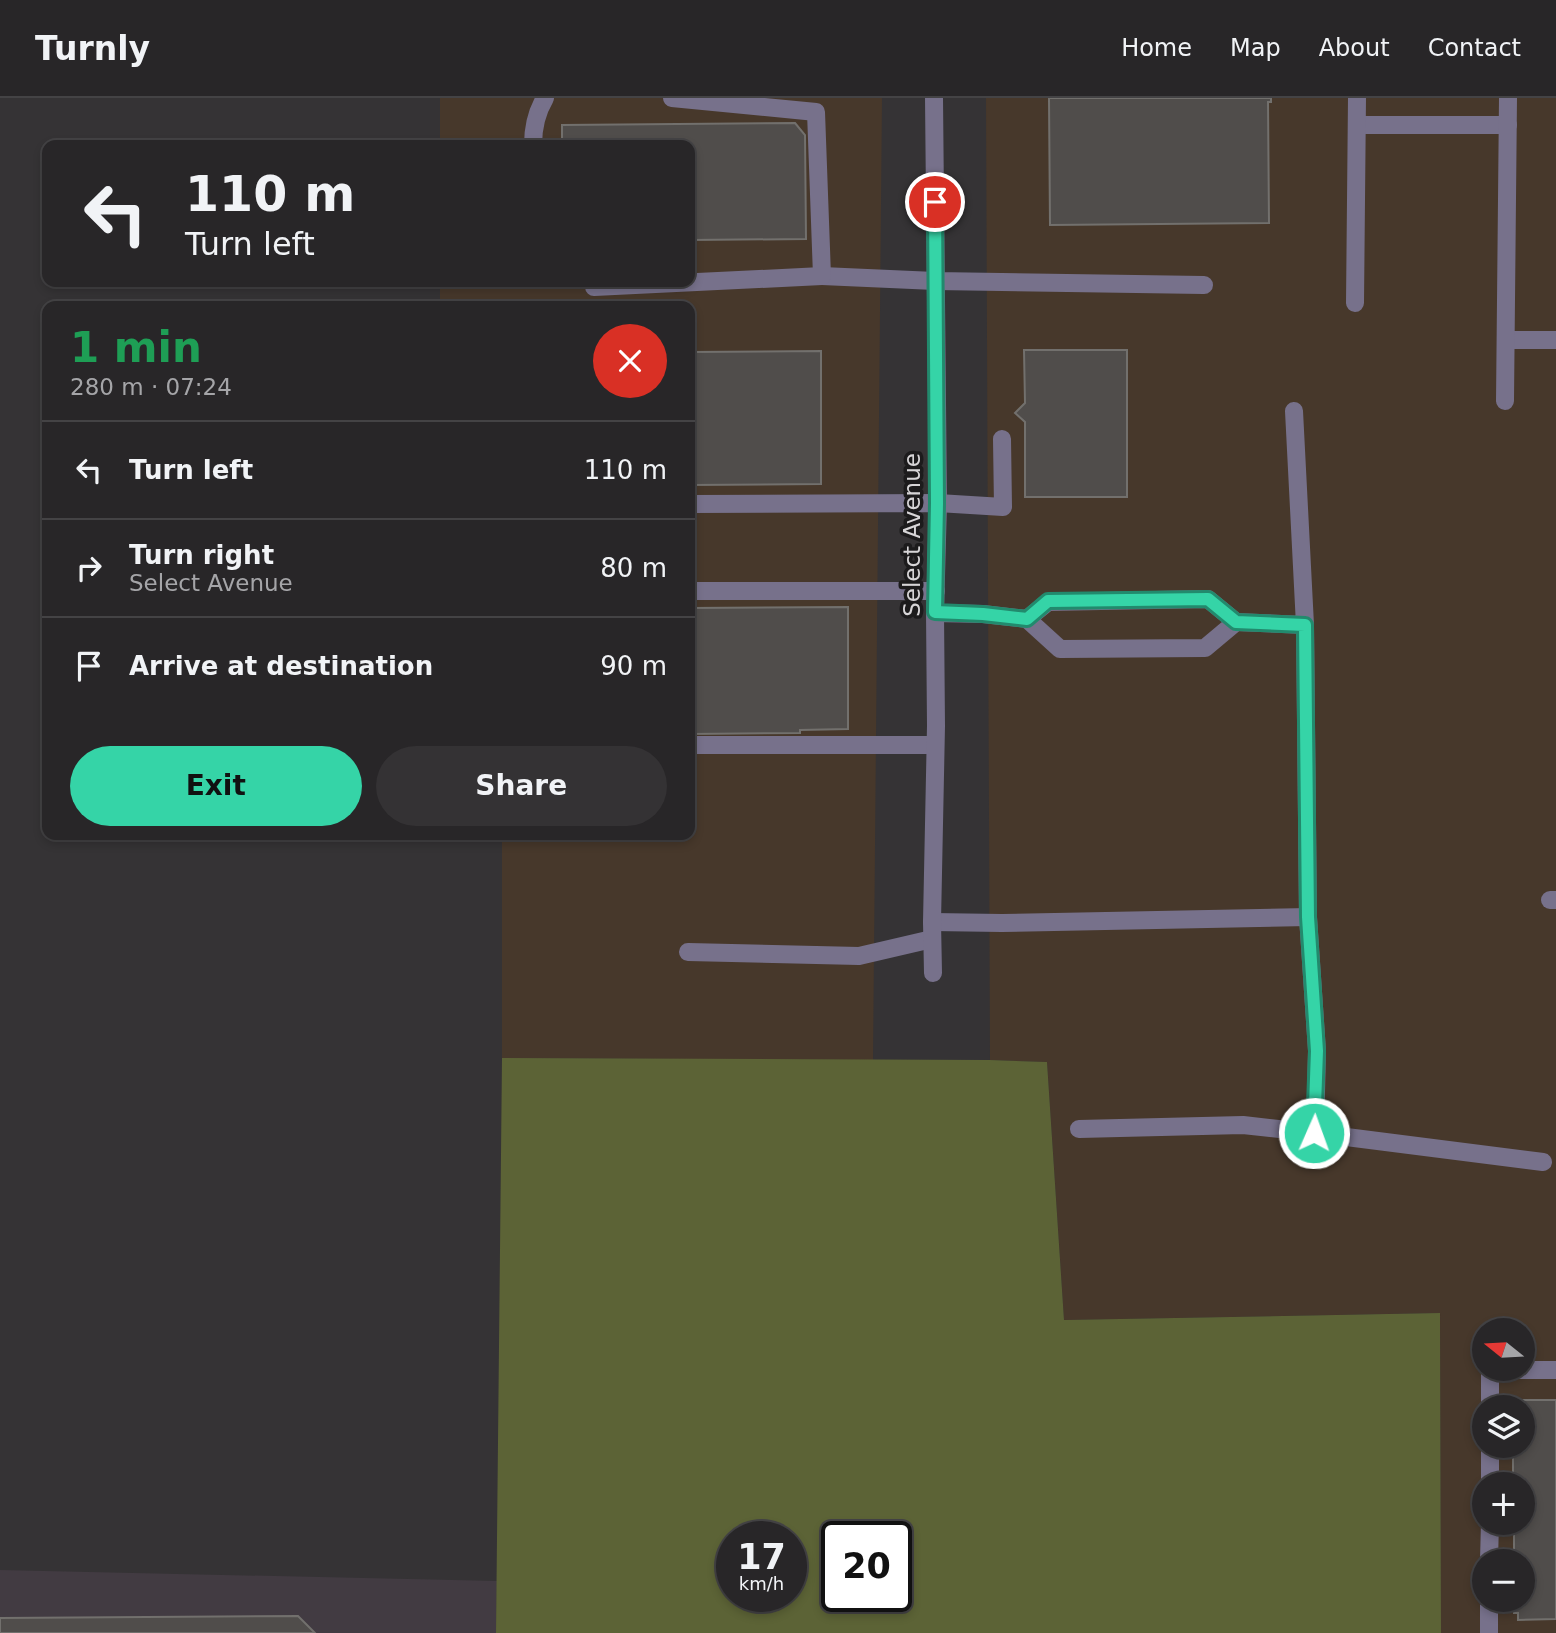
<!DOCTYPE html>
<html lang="en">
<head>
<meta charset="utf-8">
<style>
	:root { --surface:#282628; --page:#343234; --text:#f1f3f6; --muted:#a5a5a8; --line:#444345; --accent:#35d4a7 }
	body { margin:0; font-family:"DejaVu Sans",sans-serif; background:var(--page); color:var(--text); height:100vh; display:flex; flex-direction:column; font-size:26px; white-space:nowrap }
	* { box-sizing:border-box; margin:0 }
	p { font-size:23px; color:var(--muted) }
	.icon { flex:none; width:38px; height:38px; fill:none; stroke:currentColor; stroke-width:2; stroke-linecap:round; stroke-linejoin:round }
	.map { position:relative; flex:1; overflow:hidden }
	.sheet { position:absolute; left:42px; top:203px; width:653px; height:539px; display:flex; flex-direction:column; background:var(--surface); border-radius:14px; box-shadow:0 4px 10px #0003,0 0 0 2px var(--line) }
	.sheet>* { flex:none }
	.top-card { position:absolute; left:42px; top:42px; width:653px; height:147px; border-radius:14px; box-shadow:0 4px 10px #0003,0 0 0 2px var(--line); background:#282628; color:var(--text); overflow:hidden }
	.needle { width:46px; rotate:288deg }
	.tools { position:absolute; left:1472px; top:1220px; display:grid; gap:14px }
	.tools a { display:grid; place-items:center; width:63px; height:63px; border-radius:50%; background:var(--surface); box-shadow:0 4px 10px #0003,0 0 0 2px var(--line); font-size:35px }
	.speed { position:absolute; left:716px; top:1423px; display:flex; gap:14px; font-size:35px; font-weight:700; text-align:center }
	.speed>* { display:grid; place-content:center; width:91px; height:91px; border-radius:50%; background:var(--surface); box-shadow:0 4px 10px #0003,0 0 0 2px var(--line); line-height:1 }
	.speed small { font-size:18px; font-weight:400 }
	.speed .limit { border:4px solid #111; border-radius:10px; background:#fff; color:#111 }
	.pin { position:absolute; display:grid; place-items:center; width:60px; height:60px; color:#fff; margin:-30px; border:4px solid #fff; border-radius:50%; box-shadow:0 2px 7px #0007 }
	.me { position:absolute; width:77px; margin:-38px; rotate:2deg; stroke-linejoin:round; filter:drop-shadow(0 0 5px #0008) }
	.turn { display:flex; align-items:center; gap:24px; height:147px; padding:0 28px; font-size:32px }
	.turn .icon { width:91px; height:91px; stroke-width:2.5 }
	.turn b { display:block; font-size:49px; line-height:60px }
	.round { display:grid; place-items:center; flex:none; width:74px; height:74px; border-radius:37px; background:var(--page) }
	.summary { display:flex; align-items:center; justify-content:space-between; height:119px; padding:0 28px }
	h1 { font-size:42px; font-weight:600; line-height:52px; color:#1e9e55 }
	.action { display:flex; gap:14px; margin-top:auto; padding:14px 28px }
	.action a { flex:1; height:80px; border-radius:42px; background:var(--accent); color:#111; font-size:28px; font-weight:600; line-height:80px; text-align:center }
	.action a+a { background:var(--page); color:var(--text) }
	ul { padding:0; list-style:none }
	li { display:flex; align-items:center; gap:21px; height:98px; padding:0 28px; border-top:2px solid var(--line) }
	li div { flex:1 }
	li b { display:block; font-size:26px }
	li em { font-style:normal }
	header { display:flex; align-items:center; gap:42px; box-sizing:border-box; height:98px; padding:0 35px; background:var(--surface); border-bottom:2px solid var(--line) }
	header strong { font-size:33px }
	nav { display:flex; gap:38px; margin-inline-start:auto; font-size:24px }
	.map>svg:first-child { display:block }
	.built { fill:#423b42 }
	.industrial { fill:#47382b; fill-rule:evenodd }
	.green { fill:#5c6336; fill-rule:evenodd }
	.building { fill:#504d4b; stroke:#72706d; stroke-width:2 }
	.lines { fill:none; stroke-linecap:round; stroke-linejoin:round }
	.minor { stroke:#77718b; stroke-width:18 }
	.route-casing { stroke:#228a6d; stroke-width:18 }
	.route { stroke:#35d4a7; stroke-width:12 }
	.labels { text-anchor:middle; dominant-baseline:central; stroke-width:7; stroke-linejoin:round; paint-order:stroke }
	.street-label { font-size:23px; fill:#d7d5d7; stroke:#1c1b1c }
</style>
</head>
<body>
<header>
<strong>Turnly</strong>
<nav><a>Home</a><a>Map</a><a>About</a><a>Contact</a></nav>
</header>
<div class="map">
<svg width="1556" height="1535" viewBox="0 0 1556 1535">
	<rect width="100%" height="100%" fill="#353335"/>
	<path class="built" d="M0 1472 497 1483 496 1535H0Z"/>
	<g class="industrial">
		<path d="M440 0H882L873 962 502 960V737H690V208H440V184H690V47H440Z"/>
		<path d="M986 0H1556V1535H1441L1440 1215 1064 1222 1047 964 990 962ZM1484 1232H1522V1270H1484ZM1484 1309H1522V1348H1484ZM1484 1386H1522V1424H1484ZM1484 1463H1522V1502H1484Z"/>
	</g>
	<path class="green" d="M502 960 990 962 1047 964 1064 1222 1440 1215 1441 1535H496ZM732 1438H791V1498H732ZM896 1438V1498H836V1438Z"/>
	<g class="building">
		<path d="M1049 0H1271V4H1268L1269 125 1050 127Z"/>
		<path d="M795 25 805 37 806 141 690 142V47H562V27Z"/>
		<path d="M1024 252H1127V399H1025V324L1015 315 1025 305Z"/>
		<path d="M821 253V386L690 387V254Z"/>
		<path d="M848 509V631L800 632V635L690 636V510Z"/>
		<path d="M1513 1302H1556V1521L1518 1522V1515H1514V1502H1522V1463H1514V1424H1522V1386H1513V1348H1522V1309H1513Z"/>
		<path d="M298 1518 315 1535H0V1520Z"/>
	</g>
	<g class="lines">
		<g class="minor">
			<path d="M1357 27H1508"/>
			<path d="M533 47C533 30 536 15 545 0"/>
			<path d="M822 178 935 183 1204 187"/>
			<path d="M594 189 822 178 816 14 672 0"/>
			<path d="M1355 205 1357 0"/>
			<path d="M1506 242H1556"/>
			<path d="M1505 303 1508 0"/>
			<path d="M690 406 938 405 1003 409 1002 341"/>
			<path d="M690 493H936"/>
			<path d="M935 515 983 516 1027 521 1060 551 1205 550 1236 524 1208 501 1048 504 1027 521"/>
			<path d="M1236 524 1305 527 1294 313"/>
			<path d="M1305 527 1308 819 1317 953 1315 1035 1543 1064"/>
			<path d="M690 647H935"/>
			<path d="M1550 802H1556"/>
			<path d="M932 824 1002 825 1308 819"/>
			<path d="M688 854 859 858 932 841"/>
			<path d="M933 875 932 824 936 628 935 515 938 405 934 0"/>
			<path d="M1079 1031 1243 1027 1315 1035"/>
			<path d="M1490 1309V1272H1556"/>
			<path d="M1490 1386V1348"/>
			<path d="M1489 1463 1490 1424"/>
			<path d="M1489 1535V1502"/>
		</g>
	</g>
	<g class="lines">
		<g class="route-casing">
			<path id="route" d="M935 104 937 405 935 514 983 516 1027 521 1048 503 1208 501 1236 524 1305 527 1308 819 1317 953 1314 1035"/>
		</g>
		<use href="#route" class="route"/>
	</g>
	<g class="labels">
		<g class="street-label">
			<text transform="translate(912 437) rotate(-90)">Select Avenue</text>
		</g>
	</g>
</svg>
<div class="tools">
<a><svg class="needle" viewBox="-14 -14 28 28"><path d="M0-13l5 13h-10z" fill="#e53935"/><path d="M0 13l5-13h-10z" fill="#a5a5a8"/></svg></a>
<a><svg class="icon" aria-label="layers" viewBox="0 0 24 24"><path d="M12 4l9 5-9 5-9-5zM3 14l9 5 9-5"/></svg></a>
<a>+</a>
<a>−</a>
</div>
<div class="speed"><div>17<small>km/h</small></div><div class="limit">20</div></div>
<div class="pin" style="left:935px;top:104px;background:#d93025"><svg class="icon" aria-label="arrive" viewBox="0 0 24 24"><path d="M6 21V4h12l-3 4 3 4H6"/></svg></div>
<svg class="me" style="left:1314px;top:1035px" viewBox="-20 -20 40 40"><circle r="17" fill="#35d4a7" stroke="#fff" stroke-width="3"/><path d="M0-11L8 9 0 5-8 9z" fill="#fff"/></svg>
<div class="top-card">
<div class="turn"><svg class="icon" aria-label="left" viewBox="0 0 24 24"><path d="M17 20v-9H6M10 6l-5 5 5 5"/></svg><div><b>110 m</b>Turn left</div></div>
</div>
<section class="sheet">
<div class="summary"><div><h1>1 min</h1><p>280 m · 07:24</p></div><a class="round" style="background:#d93025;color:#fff"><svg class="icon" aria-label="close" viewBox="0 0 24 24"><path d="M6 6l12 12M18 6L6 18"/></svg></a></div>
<ul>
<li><svg class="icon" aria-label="left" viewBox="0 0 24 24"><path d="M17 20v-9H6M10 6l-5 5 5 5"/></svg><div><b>Turn left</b></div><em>110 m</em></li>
<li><svg class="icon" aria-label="right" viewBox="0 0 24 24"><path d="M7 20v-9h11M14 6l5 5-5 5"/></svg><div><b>Turn right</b><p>Select Avenue</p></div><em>80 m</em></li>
<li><svg class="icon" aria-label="arrive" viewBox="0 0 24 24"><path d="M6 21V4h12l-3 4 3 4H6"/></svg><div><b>Arrive at destination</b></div><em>90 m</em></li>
</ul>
<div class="action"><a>Exit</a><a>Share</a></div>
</section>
</div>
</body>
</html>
